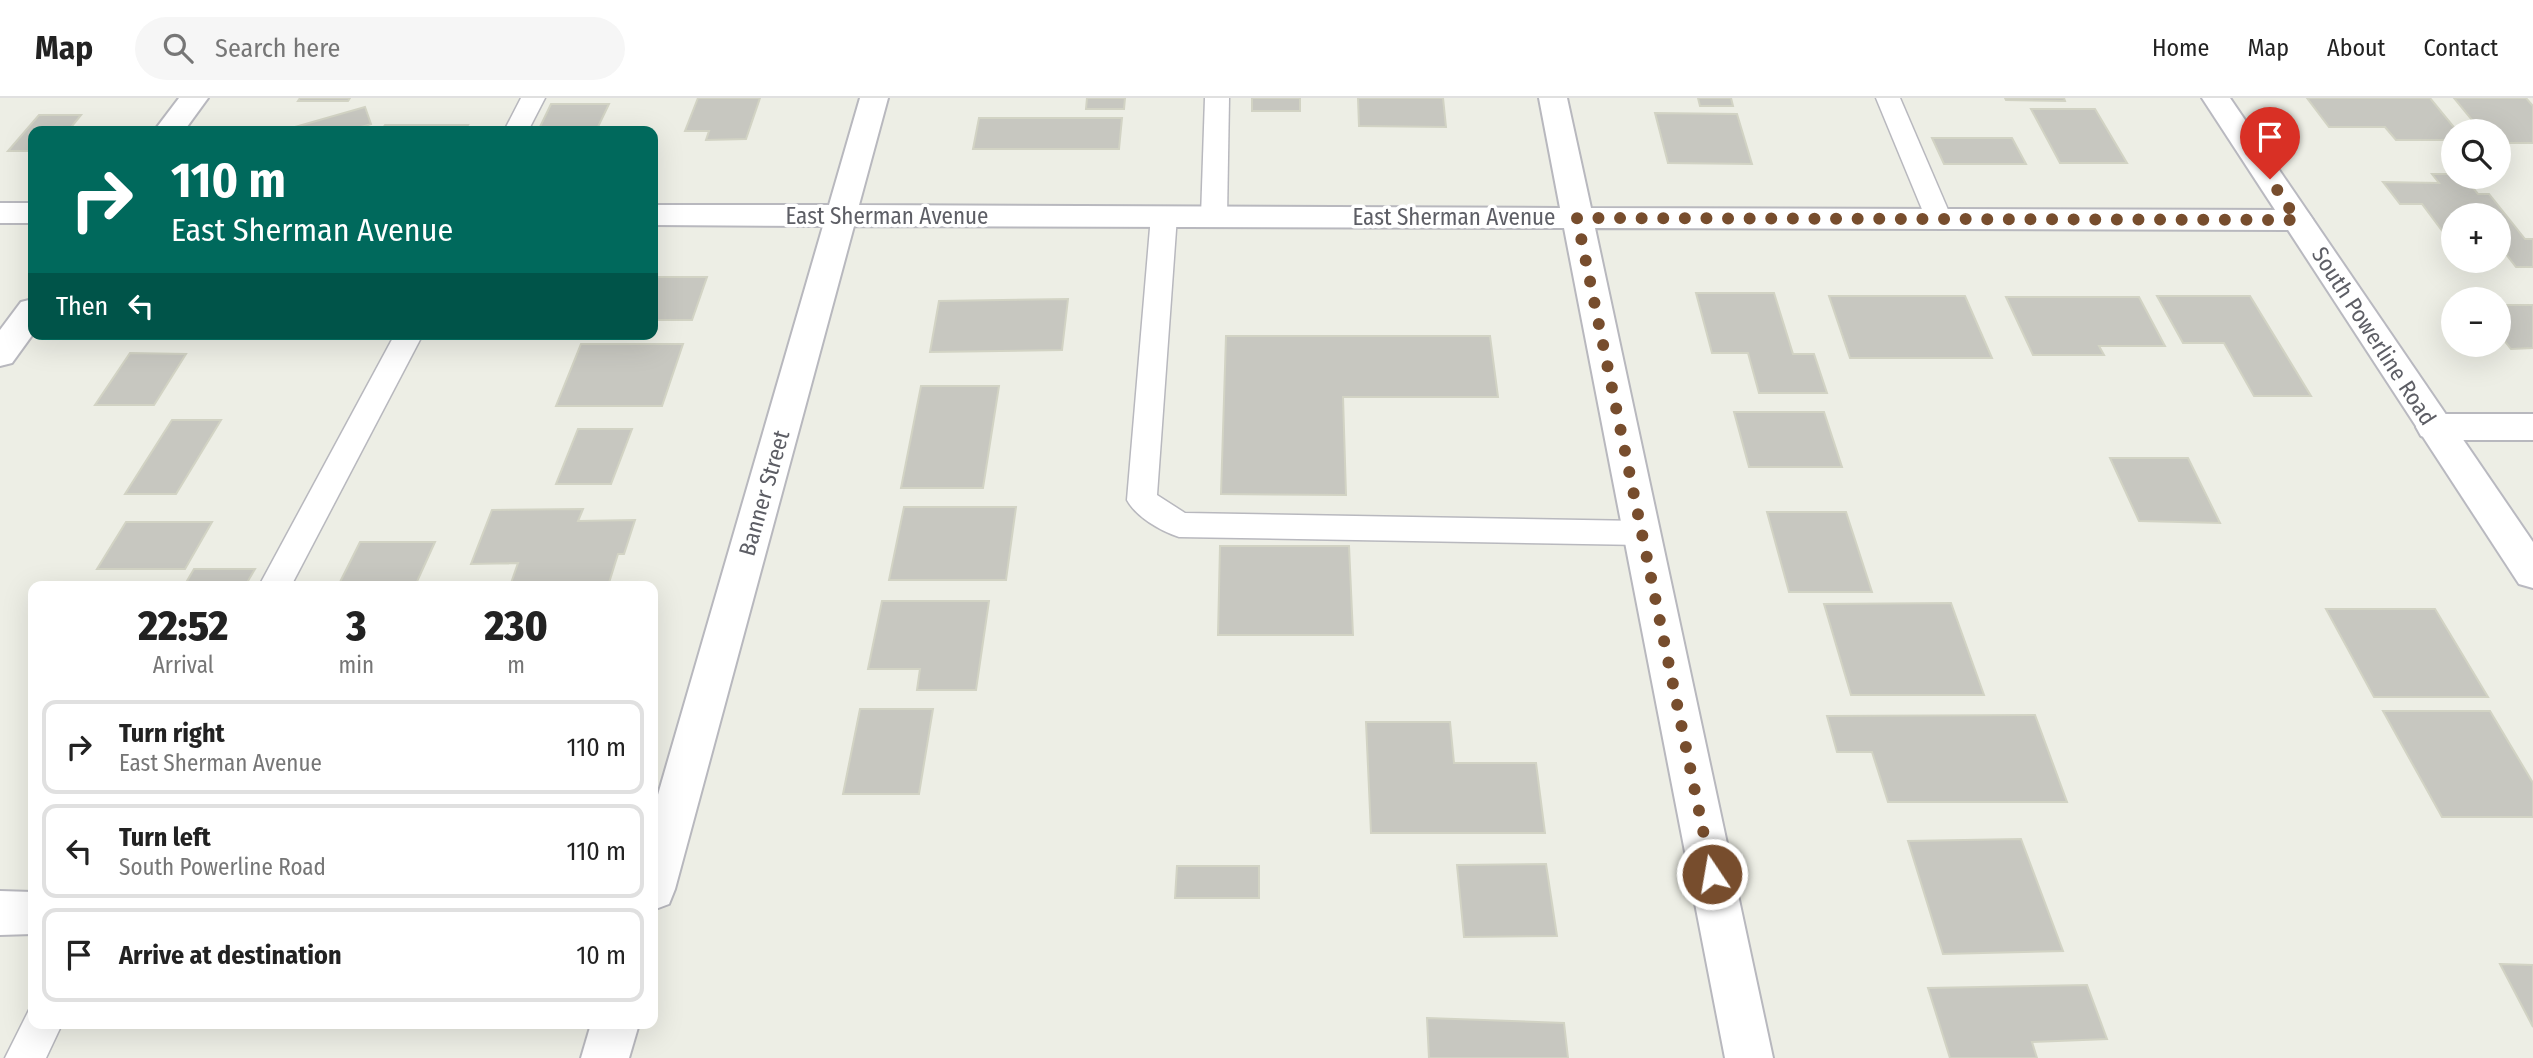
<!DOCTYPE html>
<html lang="en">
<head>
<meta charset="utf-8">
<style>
	:root { --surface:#fff; --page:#f6f6f6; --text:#222; --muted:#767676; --line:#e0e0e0 }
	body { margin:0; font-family:"Fira Sans Condensed",sans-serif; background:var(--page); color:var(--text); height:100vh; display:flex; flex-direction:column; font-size:26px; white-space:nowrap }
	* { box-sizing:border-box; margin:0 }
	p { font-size:23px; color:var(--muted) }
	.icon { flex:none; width:38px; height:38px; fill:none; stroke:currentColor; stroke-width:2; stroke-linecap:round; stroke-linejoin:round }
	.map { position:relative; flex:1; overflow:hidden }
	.panel { position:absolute; left:28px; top:483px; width:630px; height:448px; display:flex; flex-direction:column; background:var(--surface); border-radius:14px; box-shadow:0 7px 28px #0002 }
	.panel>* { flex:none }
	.top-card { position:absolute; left:28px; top:28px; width:630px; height:214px; border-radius:14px; box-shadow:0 7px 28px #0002; background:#00695c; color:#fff; overflow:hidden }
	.fabs { position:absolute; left:2441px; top:21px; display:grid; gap:14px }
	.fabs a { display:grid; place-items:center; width:70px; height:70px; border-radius:50%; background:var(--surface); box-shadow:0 7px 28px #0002; font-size:35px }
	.pin { position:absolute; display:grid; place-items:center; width:60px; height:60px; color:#fff; margin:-72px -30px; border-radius:50% 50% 50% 0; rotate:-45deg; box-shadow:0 0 7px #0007 }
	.pin .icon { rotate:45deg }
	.me { position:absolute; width:77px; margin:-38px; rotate:348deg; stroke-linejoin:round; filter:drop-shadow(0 0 5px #0008) }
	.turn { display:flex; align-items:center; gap:24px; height:147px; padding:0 28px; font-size:32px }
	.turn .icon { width:91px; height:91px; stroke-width:2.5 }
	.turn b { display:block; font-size:49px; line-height:60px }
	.then { display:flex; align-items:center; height:66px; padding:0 28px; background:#0003; gap:14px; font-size:26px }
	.eta { display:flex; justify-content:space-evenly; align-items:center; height:119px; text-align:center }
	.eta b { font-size:42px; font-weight:800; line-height:49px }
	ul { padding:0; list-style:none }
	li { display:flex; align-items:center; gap:21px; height:94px; margin:0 14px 10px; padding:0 14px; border:4px solid var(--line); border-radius:14px }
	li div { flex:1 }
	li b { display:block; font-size:26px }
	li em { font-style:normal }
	header { display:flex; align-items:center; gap:42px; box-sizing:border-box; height:98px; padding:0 35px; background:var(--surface); border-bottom:2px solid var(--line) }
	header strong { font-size:33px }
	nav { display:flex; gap:38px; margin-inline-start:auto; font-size:24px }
	.search { width:490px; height:63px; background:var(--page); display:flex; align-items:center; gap:18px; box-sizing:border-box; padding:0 24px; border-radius:38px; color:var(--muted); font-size:26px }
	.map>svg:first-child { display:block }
	.building { fill:#c7c7c0; stroke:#d2d3c4; stroke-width:2 }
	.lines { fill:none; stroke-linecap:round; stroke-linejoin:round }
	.lane-casing { stroke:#b8b8be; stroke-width:3 }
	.street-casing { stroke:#b8b8be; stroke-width:4 }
	.secondary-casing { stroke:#b9b9c0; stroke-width:4 }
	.lane { fill:#fff; fill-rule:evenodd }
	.street { fill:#fff; fill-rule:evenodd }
	.secondary { fill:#fff; fill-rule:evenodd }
	.route { stroke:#774d2d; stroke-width:12; stroke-dasharray:0 21.6 }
	.labels { text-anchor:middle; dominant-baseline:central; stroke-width:7; stroke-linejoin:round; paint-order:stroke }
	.street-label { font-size:23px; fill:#5d5e65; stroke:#fff }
</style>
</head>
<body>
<header>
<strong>Map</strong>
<div class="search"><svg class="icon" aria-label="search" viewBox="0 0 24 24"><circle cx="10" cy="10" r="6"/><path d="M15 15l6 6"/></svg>Search here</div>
<nav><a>Home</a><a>Map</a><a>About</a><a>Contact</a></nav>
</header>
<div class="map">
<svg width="2533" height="960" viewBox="0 0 2533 960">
	<rect width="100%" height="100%" fill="#edeee5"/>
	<g class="building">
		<path d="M300 0H350L348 3H298Z"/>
		<path d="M698 0H760L746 41 706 42 709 33H685Z"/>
		<path d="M1087 0H1125L1124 11H1086Z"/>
		<rect x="1252" y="0" width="48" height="13"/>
		<path d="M1358 0H1443L1446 29 1359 28Z"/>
		<path d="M1698 0H1731L1733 8H1700Z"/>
		<path d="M2005 0H2064L2065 3 2006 2Z"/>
		<path d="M2307 0H2430L2457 33H2454V42H2396L2385 29H2329Z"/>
		<path d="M2454 0H2526L2533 8V45H2499V33H2481Z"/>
		<path d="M551 6H609L596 33H538Z"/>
		<path d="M365 9 371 26 348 33H281Z"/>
		<path d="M2031 11H2095L2127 65H2060Z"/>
		<path d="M1655 15 1737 16 1752 66 1668 65Z"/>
		<path d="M39 17H81L68 33H33V53H8Z"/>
		<path d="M979 20H1122L1119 51H973Z"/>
		<path d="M385 27H468L464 33H381Z"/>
		<path d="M1932 40H2012L2026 66H1944Z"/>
		<path d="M2432 76H2454V79H2464L2478 96H2489L2525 141H2533V169H2516L2499 147V117H2454V142H2449L2422 106H2400L2383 84 2439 85Z"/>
		<path d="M653 179H707L692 222H653Z"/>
		<path d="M1696 195H1774L1793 256H1814L1827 295H1759L1748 255H1712Z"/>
		<path d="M1829 198H1965L1992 260H1850Z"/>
		<path d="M2157 198H2250L2311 298H2254L2224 245H2183Z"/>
		<path d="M2006 199H2139L2165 248H2099L2104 257H2033Z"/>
		<path d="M1068 201 1062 252 930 254 939 203Z"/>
		<path d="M2499 207H2533V250L2511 251 2499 236Z"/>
		<path d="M473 236H529L527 241H471Z"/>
		<path d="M1226 238H1490L1498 299H1343L1346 397 1221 396Z"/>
		<path d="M581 246H683L662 308H556Z"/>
		<path d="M130 255 186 256 154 307H95Z"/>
		<path d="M921 288H999L983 390H901Z"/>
		<path d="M1734 314H1824L1842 369H1749Z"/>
		<path d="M172 322H221L176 396H125Z"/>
		<path d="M578 331H632L611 386H556Z"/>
		<path d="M2110 360H2188L2220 425 2139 423Z"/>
		<path d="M904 409H1016L1006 482H889Z"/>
		<path d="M583 411 578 423 635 422 624 456H618L608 488H510L518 465 471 466 492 412Z"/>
		<path d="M1767 414H1846L1872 494H1789Z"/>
		<path d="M126 424H212L185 471H97Z"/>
		<path d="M360 444H435L415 488H338Z"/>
		<path d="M1220 448H1349L1353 537H1218Z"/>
		<path d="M194 471H255L245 488H184Z"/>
		<path d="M882 503H989L976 592H917L920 571H868Z"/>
		<path d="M1951 505 1984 597H1851L1824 506Z"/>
		<path d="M2326 511H2435L2488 599H2374Z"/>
		<path d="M860 611H933L919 696H843Z"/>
		<path d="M2383 613H2490L2533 685V719H2442Z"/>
		<path d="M2035 617 2067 704H1888L1872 654H1837L1827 618Z"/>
		<path d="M1366 624H1450L1454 665H1536L1545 735H1371Z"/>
		<path d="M2021 741 2063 853 1943 856 1908 743Z"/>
		<path d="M1546 766 1557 838 1464 839 1457 767Z"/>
		<path d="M1177 768H1259V800H1175Z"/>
		<path d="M2500 866 2533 867V929Z"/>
		<path d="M2087 887 2107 941 2032 944 2037 960H1950L1928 890Z"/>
		<path d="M1427 920 1564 925 1568 960H1429Z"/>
	</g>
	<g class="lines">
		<g class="lane-casing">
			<g id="lane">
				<path d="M521 0H545L528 33H504Z"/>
				<path d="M1205 0H1229L1227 119 1223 125 1214 127 1205 125 1201 119Z"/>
				<path d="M1876 0H1900L1952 121 1948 127 1939 129 1930 127 1926 121Z"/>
				<path d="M1164 110 1173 112 1177 118 1157 397 1185 415 1642 423 1653 426 1657 435 1653 444 1642 447 1179 439C1161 433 1136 419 1127 402L1151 118 1155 112Z"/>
				<path d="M395 236H423L291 488H259Z"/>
				<path d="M33 911V926H62L46 960H5L29 912Z"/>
			</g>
		</g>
		<g class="street-casing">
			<g id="street">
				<path d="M179 0H208L184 33H154Z"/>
				<path d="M860 0H888L859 107 1560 110 1539 0H1567L1591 110 2297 112 2308 115 2313 122 2308 129 2297 132 1595 130 1773 960H1725L1564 130 854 128 675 791 669 806 653 812V714L823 128 653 127V107H829Z"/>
				<rect x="0" y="105" width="33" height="20"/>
				<path d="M33 201V236L12 265 0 268V232L21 204Z"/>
				<path d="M2434 316H2533V342H2434L2421 338 2416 329 2421 320Z"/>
				<path d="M0 793 33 794V836L0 837Z"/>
				<path d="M591 926H639L629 960H581Z"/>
			</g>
		</g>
		<g class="secondary-casing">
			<path id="secondary" d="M2202 0H2230L2533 444V490L2519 486Z"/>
		</g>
		<use href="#lane" class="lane"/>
		<use href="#street" class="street"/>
		<use href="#secondary" class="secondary"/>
	</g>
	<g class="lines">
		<path class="route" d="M1712 776 1577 120 2297 122 2270 81"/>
	</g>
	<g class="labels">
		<g class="street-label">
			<text x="887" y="118">East Sherman Avenue</text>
			<text x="1454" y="119">East Sherman Avenue</text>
			<text transform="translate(2374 238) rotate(57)">South Powerline Road</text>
			<text transform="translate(764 395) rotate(-74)">Banner Street</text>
		</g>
	</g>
</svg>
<div class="fabs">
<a><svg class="icon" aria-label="search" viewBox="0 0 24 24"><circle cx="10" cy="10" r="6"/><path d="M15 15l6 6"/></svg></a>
<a>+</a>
<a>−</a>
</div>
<div class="pin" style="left:2270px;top:81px;background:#d93025"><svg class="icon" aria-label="arrive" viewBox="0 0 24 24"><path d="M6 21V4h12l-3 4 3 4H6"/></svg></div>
<svg class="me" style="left:1712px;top:776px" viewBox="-20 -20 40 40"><circle r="17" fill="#774d2d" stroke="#fff" stroke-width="3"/><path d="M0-11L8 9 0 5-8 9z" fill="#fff"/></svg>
<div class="top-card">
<div class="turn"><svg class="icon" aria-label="right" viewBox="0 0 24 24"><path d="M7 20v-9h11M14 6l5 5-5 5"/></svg><div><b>110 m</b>East Sherman Avenue</div></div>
<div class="then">Then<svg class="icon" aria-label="left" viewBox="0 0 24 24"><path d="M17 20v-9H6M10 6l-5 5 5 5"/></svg></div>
</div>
<section class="panel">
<div class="eta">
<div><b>22:52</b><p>Arrival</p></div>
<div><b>3</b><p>min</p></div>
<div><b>230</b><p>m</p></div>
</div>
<ul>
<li><svg class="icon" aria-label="right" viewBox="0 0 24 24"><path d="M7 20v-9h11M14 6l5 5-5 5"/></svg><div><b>Turn right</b><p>East Sherman Avenue</p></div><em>110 m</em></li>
<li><svg class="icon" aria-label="left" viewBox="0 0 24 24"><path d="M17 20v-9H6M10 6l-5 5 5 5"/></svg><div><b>Turn left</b><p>South Powerline Road</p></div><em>110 m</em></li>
<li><svg class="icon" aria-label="arrive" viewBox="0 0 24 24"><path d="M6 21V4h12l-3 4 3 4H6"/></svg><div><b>Arrive at destination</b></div><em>10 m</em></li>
</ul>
</section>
</div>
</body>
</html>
